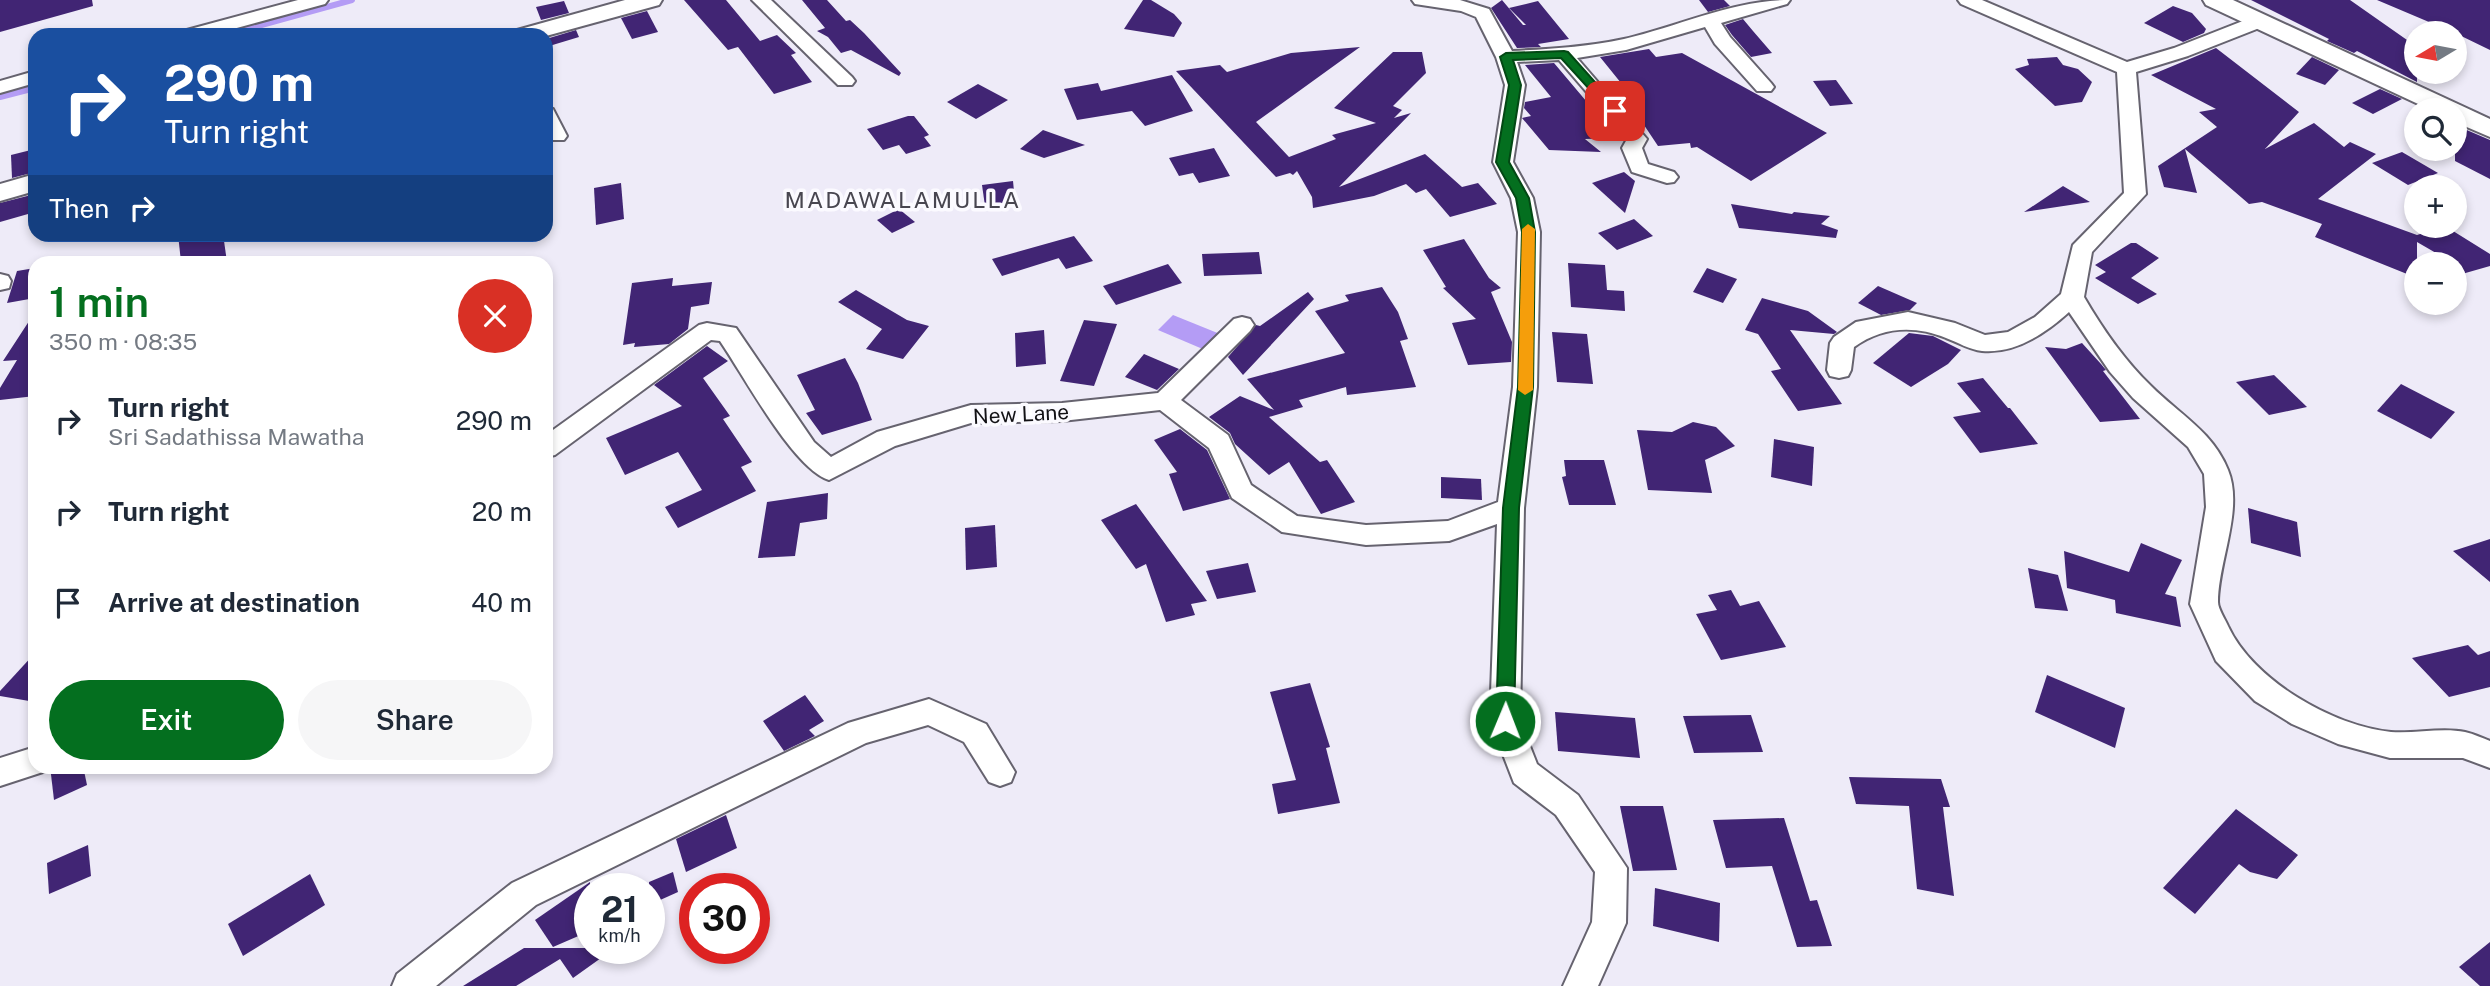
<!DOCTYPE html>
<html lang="en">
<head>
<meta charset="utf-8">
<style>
	:root { --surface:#fff; --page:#f6f6f7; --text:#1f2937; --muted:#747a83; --accent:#046f1f }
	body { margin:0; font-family:"Public Sans",sans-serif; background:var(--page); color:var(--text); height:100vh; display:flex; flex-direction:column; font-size:26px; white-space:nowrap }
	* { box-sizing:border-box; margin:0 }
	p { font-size:23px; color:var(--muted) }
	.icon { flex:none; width:38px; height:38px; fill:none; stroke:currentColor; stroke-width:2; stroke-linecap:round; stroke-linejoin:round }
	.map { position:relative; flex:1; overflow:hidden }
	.sheet { position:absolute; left:28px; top:256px; width:525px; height:518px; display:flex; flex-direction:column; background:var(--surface); border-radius:21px; box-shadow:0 4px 10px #0003 }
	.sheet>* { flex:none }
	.hud { position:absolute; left:28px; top:28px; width:525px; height:214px; border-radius:21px; box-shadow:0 4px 10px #0003; background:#1a4fa0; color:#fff; overflow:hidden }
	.needle { width:46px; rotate:260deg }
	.tools { position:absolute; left:2404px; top:21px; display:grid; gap:14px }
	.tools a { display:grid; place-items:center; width:63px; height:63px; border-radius:50%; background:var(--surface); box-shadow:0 4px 10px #0003; font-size:35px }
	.speed { position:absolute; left:574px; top:873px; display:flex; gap:14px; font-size:35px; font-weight:700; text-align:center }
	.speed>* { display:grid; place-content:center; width:91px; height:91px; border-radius:50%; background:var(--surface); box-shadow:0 4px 10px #0003; line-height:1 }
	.speed small { font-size:18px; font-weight:400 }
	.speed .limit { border:10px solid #d22; background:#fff; color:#111 }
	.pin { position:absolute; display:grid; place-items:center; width:60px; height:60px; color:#fff; margin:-30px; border-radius:14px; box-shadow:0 4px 10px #0006 }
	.me { position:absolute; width:77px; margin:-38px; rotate:1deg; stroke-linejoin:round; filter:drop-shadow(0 0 5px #0008) }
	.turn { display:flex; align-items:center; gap:24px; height:147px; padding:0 21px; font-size:32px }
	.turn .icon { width:91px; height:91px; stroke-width:2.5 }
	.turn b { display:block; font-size:49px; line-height:60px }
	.then { display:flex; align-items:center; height:66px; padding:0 21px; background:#0003; gap:14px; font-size:26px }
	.round { display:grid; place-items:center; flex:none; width:74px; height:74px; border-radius:37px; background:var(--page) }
	.head { display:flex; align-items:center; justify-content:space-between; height:119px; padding:0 21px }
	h1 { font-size:42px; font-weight:600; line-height:52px; color:var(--accent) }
	.primary-button { display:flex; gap:14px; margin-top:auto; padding:14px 21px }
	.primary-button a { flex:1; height:80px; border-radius:42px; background:var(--accent); color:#fff; font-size:28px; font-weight:600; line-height:80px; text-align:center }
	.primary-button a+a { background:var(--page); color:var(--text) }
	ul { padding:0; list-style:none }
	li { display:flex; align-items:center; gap:21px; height:91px; padding:0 21px }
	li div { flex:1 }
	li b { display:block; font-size:26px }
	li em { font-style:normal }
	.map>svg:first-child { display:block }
	.water { fill:#b49cf5 }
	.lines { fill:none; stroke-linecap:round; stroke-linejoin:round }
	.stream { stroke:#b49cf5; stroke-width:6 }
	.building { fill:#412574 }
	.minor-casing { stroke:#66636f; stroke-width:4 }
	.major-casing { stroke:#66636f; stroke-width:4 }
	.minor { fill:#fff; fill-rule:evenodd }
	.major { fill:#fff; fill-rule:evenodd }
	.route { fill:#046f1f; stroke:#034814; stroke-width:2 }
	.slow { fill:#f59e0b }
	.labels { text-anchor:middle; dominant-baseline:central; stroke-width:7; stroke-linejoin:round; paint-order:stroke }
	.street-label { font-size:21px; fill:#121115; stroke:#fbfaff }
	.neighbourhood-label { font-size:23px; letter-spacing:2px; fill:#484650; stroke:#fbfaff }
</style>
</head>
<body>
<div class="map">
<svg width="2490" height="986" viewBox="0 0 2490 986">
	<rect width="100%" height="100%" fill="#eeebf8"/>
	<path class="water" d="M1173 315 1220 334 1205 350 1158 330Z"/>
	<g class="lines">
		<g class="stream">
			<path d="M226 35 352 0"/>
			<path d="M0 97 35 88"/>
		</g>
	</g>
	<g class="building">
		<path d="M0 0H92L93 6 0 32Z"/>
		<path d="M684 0H726L760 41 777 35 796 53 791 55 812 82 774 94 738 47 728 50Z"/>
		<path d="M802 0H827L846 21 850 20 864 33 901 73 899 76 851 50 841 53 828 37 817 31 825 28Z"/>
		<path d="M1143 0H1151L1174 14 1182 23 1174 37 1124 29Z"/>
		<path d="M1502 0 1523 25H1526L1509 8 1538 1 1569 39 1538 44 1541 47 1517 48 1491 8Z"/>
		<path d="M1699 0H1724L1730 6 1708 12Z"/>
		<path d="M2251 0H2350L2417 47V82L2357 51 2354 53 2327 41 2329 39Z"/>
		<path d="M2377 0H2490V50L2455 33Z"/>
		<path d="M564 1 569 13 541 20 536 7Z"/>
		<path d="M2173 6 2192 13 2206 29 2204 33 2183 42 2144 23Z"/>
		<path d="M647 11 658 32 632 39 621 18Z"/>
		<path d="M1743 19 1753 31 1772 53 1751 57 1732 35 1725 25Z"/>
		<path d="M576 30 579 37 546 47V39Z"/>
		<path d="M1360 47 1256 122 1289 157 1336 139 1332 135 1376 123 1334 108 1393 52H1422L1426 73 1393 106 1402 110 1394 118 1411 113 1339 187 1425 154 1462 187 1478 183 1497 204 1450 217 1426 189 1416 193 1406 184 1374 196 1313 208 1312 197 1297 171 1293 175 1290 173 1276 177 1176 71 1220 65 1227 72 1291 53Z"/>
		<path d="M2216 48 2299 112 2265 149 2314 123 2344 147 2350 142 2376 154 2318 199 2417 235 2445 226 2490 254V266L2455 276V264L2417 242V278L2315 237 2322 224 2262 202 2249 204 2185 149 2197 193 2164 187 2158 166 2217 127 2199 112 2216 109 2151 75Z"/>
		<path d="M1649 49 1656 57 1682 53 1827 133 1751 181 1697 147 1691 148 1690 143 1658 146 1630 104H1638L1600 57Z"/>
		<path d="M2057 57 2063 65 2078 69 2092 82 2082 102 2055 106 2015 69 2029 65 2027 59Z"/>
		<path d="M2312 57 2339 70 2325 85 2296 74Z"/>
		<path d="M1554 63 1592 108H1597L1607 120 1614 138 1585 139 1601 152 1549 150 1522 118 1531 116 1524 108 1525 102 1551 97 1525 65Z"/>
		<path d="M1172 75 1193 111 1145 126 1132 111 1077 120 1064 89 1098 83 1101 91Z"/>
		<path d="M1836 80 1853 104 1830 106 1813 81Z"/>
		<path d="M978 84 1008 100 976 119 947 102Z"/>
		<path d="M2380 89 2402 99 2373 114 2352 103Z"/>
		<path d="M908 116H914L929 135 924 137 931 146 906 154 899 145 883 150 867 129Z"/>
		<path d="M2455 125 2490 140V179L2455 161Z"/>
		<path d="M1043 130 1085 145 1044 158 1020 149Z"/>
		<path d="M1214 148 1230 176 1199 183 1193 173 1179 176 1169 158Z"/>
		<path d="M35 149V172L12 178 11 155Z"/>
		<path d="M2402 152 2438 173 2408 185 2372 163Z"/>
		<path d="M1624 172 1635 181 1625 213 1592 183Z"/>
		<path d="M1013 181 1015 202 985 206 982 185Z"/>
		<path d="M621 183 624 219 596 225 594 188Z"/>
		<path d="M2063 186 2090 202 2024 212Z"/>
		<path d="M35 194V212L0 222V203Z"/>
		<path d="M1731 204 1792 214 1794 212 1830 216 1821 224 1838 230 1836 238 1739 228Z"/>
		<path d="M899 209 915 222 892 233 877 220Z"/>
		<path d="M1634 219 1653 236 1617 250 1598 233Z"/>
		<path d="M178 234H223L227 262H181Z"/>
		<path d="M1074 236 1093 261 1066 269 1056 254 1059 258 1002 276 992 259Z"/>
		<path d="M1464 239 1489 278 1501 288 1491 292 1512 342 1511 362 1468 365 1452 323 1476 319 1443 288 1446 287 1423 250Z"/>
		<path d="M2131 243H2136L2159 258 2131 278 2157 294 2138 304 2095 278 2106 272 2095 265Z"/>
		<path d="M1259 252 1262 274 1204 276 1202 254Z"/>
		<path d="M1568 263 1605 265 1607 290 1624 291 1625 311 1571 307Z"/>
		<path d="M1168 264 1182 283 1116 305 1103 286Z"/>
		<path d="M35 268V298L7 303 17 271Z"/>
		<path d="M1707 268 1737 279 1723 303 1693 292Z"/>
		<path d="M673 278 672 286 712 282 709 304 691 307 688 329 669 344 634 347 635 343 623 345 632 283Z"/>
		<path d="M1878 286 1917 303 1910 310 1881 315 1858 303Z"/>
		<path d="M1382 287 1398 312 1408 339 1400 341 1416 387 1347 395 1346 387 1299 400 1303 407 1269 417 1320 462 1327 460 1355 502 1321 514 1289 462 1269 475 1235 444 1230 433 1209 417 1240 396 1274 410 1247 379 1345 353 1315 311 1349 301 1345 295Z"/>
		<path d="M856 290 907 320 929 326 903 359 866 349 882 329 838 302Z"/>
		<path d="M1308 292 1314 299 1243 375 1228 357 1256 325 1260 326Z"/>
		<path d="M1762 298 1808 311 1837 332 1834 334 1790 330 1842 404 1798 411 1771 371 1781 369 1758 334 1745 330Z"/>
		<path d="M35 312V396L0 400V388L17 360 3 361Z"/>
		<path d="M1084 320 1117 324 1094 386 1060 381Z"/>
		<path d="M1044 330 1046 364 1016 367 1015 333Z"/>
		<path d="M1552 332 1587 334 1593 384 1557 382Z"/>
		<path d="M1909 333 1933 336 1961 350 1948 364 1911 387 1873 363Z"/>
		<path d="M2082 343 2101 364 2106 370 2103 371 2140 419 2100 422 2045 347 2066 349Z"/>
		<path d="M707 346 728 361 703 378 730 416 723 419 752 462 741 467 756 491 678 528 665 507 702 490 678 452 625 475 606 438 682 406 654 385Z"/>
		<path d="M1144 354 1179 369 1157 390 1125 377Z"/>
		<path d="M845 358 858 383 872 420 822 435 806 413 815 410 797 375Z"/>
		<path d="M2274 375 2307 407 2269 415 2236 382Z"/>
		<path d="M1983 378 2008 408H2010L2038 444 1980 453 1953 417 1981 412 1957 383Z"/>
		<path d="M2401 384 2455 412 2431 439 2377 411Z"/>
		<path d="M1693 422 1716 427 1735 446 1705 460 1712 493 1648 490 1637 430 1672 432Z"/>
		<path d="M1180 429 1207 450 1230 499 1183 511 1169 474 1177 472 1154 440Z"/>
		<path d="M1774 439 1814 447 1812 486 1771 477Z"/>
		<path d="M1564 460H1604L1616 505H1569L1562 477 1566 476Z"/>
		<path d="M1441 477 1481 479 1482 500 1441 498Z"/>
		<path d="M828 493 827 519 800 523 795 556 758 558 767 502Z"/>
		<path d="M1136 504 1207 601 1191 604 1195 615 1166 622 1146 564 1136 569 1101 520Z"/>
		<path d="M2248 508 2297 522 2301 557 2251 543Z"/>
		<path d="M995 525 997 567 966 570 965 528Z"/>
		<path d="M2490 539V582L2453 551Z"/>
		<path d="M2141 543 2182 560 2165 594 2176 597 2181 627 2116 613 2115 600 2067 588 2064 551 2129 572Z"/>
		<path d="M1248 563 1256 592 1217 599 1206 571Z"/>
		<path d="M2028 568 2058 575 2068 611 2035 608Z"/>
		<path d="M1731 590 1740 606 1759 601 1786 647 1721 660 1696 614 1717 610 1708 595Z"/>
		<path d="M2468 645 2478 655 2490 651V687L2449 697 2412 658Z"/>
		<path d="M35 653V702L0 696V691Z"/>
		<path d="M2047 675 2125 708 2115 748 2035 712Z"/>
		<path d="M1310 683 1330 747 1326 748 1340 803 1278 814 1272 784 1296 780 1270 692Z"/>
		<path d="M805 695 824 721 809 730 815 736 784 751 763 721Z"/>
		<path d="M1555 712 1635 718 1640 758 1558 751Z"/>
		<path d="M1751 715 1763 752 1694 753 1683 716Z"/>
		<path d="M50 766H83L87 785 54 800Z"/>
		<path d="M1849 777 1941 779 1950 807H1943L1954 896 1917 889 1909 806 1856 804Z"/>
		<path d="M1620 806H1663L1677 870 1633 871Z"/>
		<path d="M2236 809 2298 855 2277 879 2250 872 2239 864 2195 914 2163 888Z"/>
		<path d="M726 815 737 848 686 872 676 839Z"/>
		<path d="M1784 818 1810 901 1817 900 1832 946 1797 947 1772 866 1726 868 1713 820Z"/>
		<path d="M88 845 91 876 49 894 47 863Z"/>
		<path d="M673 872 678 892 649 905V882Z"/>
		<path d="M310 874 325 905 243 956 228 924Z"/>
		<path d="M590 882V931L553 947 535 920Z"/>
		<path d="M1655 888 1720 903 1719 942 1653 926Z"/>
		<path d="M2490 942V986H2480L2459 967Z"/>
		<path d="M524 948H615L573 978 560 959 516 986H463Z"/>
	</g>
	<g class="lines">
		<g class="minor-casing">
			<g id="minor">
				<path d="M298 0H328L325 4 211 35H181L183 31Z"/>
				<path d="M752 0H771L852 77 855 81 852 85H838Z"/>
				<path d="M1412 0H1460L1489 9 1512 51C1550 49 1587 47 1624 39 1680 26 1733 0 1790 0L1787 4 1721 23 1730 37 1771 83 1774 87 1771 91H1757L1715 44 1705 27 1626 50 1577 58 1647 139 1642 148 1648 164 1674 172 1678 177 1674 182 1667 183 1632 172 1622 148 1627 139 1559 60 1517 62 1525 85 1513 162 1533 198 1540 232 1537 387 1524 508 1520 721 1537 764 1578 795 1627 868 1626 923 1598 986H1563L1592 922 1595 872 1556 815 1514 783 1490 721 1497 524 1449 541 1366 545 1282 532 1232 498 1209 448 1160 410 1062 421 971 423 895 446 829 480C793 469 743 374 720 341L711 340 555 455 546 457V435L699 325 707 323 736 328 814 442 831 457 877 432 971 405 1062 403 1158 393 1234 319 1242 317 1250 319 1254 325 1250 331 1181 400 1228 435 1251 485 1297 516 1366 525 1448 521 1498 502 1513 387 1518 232 1511 198 1493 162 1505 85 1496 57 1476 17 1461 11 1415 4Z"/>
				<path d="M1958 0H1982L2127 62 2174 48 2253 17H2267L2269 21 2267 25 2188 56 2136 72 2146 194 2092 252 2084 297C2102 328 2124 360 2151 386 2179 414 2213 432 2228 470 2244 509 2218 562 2218 602 2218 609 2225 619 2228 626 2253 680 2332 726 2391 732 2415 734 2442 727 2465 732 2474 734 2482 738 2490 741V768L2463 758H2390L2338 744 2292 724 2255 701 2216 661 2190 604 2206 507 2204 474 2188 447 2133 398 2110 372 2069 312C2046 333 2015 354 1982 351 1970 350 1957 342 1946 338 1914 325 1882 327 1854 347L1851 370 1848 376 1839 378 1830 376 1827 370 1830 343 1834 337 1856 322 1908 312 1955 323 1985 335 2008 332 2035 317 2061 294 2073 245 2124 193 2117 72 1961 4Z"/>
				<path d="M35 71V83L0 93V81Z"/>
				<path d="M546 107 553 109 567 136 564 140H550L546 134Z"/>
				<path d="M0 274 8 276 11 281 9 288 0 290Z"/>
				<path d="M929 699 986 724 1015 772 1011 782 1000 786 989 782 964 742 928 725 866 743 536 905 436 986H392L397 974 512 883 848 723Z"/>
				<path d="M35 747V766H48L46 771 0 786V758Z"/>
			</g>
		</g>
		<g class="major-casing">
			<g id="major">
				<path d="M625 0H662L659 5 546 36 513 35 517 30Z"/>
				<path d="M2203 0H2233L2460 105 2490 119V137L2455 122V110H2431L2206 5Z"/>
				<path d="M35 174V191L0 201V184Z"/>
			</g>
		</g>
		<use href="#minor" class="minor"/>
		<use href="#major" class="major"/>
	</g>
	<path class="route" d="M1564 51 1568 52 1621 111 1611 113 1561 58 1513 60 1521 85 1509 162 1529 198 1535 232 1533 387 1519 508 1514 721 1511 727 1505 729 1498 727 1496 721 1503 508 1518 387 1522 232 1516 198 1496 162 1509 85 1500 57 1506 53Z"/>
	<path class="slow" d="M1528 224 1535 229 1533 390 1525 395 1518 390 1522 229Z"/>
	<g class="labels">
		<g class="street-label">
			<text transform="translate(1021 414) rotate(-3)">New Lane</text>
		</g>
		<g class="neighbourhood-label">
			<text x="903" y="199">MADAWALAMULLA</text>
		</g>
	</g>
</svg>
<div class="tools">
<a><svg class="needle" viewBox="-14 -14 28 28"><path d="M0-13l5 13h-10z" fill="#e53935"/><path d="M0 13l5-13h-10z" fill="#747a83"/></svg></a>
<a><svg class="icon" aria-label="search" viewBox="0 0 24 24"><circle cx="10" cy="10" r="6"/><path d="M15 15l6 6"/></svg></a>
<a>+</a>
<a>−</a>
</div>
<div class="speed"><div>21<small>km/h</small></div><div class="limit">30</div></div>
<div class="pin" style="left:1615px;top:111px;background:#d93025"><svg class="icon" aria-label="arrive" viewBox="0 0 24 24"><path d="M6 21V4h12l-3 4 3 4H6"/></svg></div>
<svg class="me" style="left:1505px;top:721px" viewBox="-20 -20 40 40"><circle r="17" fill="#046f1f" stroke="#fff" stroke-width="3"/><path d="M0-11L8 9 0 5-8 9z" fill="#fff"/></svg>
<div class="hud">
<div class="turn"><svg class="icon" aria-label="right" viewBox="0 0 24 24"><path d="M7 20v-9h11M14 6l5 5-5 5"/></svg><div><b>290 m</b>Turn right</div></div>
<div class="then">Then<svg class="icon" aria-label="right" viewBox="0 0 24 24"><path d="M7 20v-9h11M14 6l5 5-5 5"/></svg></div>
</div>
<section class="sheet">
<div class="head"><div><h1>1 min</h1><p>350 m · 08:35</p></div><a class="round" style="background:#d93025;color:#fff"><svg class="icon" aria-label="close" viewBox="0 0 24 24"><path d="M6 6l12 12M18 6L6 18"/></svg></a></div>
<ul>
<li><svg class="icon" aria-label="right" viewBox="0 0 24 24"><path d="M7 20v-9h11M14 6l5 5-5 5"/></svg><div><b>Turn right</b><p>Sri Sadathissa Mawatha</p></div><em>290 m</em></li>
<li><svg class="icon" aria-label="right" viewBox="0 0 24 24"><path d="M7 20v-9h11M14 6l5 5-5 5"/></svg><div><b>Turn right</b></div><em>20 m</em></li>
<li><svg class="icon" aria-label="arrive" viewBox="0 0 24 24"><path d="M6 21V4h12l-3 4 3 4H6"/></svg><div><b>Arrive at destination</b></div><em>40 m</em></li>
</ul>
<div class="primary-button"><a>Exit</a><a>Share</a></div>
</section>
</div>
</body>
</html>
